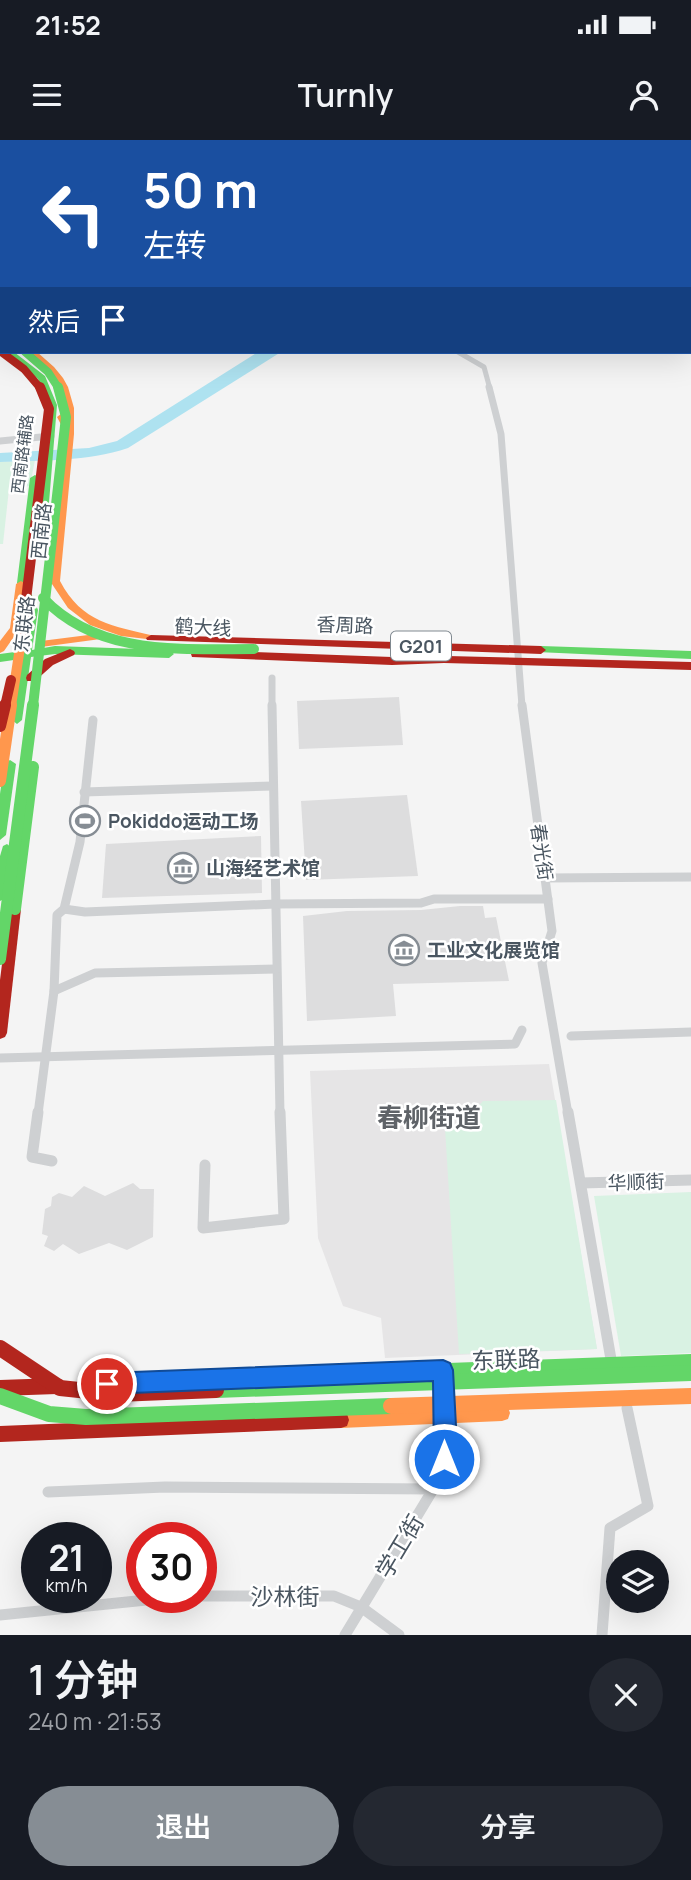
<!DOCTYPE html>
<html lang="zh">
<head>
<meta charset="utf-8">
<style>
	:root { --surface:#171b24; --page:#242831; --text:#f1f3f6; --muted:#9ea1a6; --accent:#868d94 }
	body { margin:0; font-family:Manrope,"Noto Sans SC",sans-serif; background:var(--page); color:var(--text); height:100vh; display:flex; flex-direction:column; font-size:26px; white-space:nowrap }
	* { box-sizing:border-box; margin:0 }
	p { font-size:23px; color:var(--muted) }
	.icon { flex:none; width:38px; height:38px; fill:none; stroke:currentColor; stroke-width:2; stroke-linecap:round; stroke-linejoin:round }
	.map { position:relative; height:1495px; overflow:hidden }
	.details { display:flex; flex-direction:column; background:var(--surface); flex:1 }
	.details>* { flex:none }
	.guide { position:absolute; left:0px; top:0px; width:691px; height:214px; box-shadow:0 7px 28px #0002; background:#1a4fa0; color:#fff; overflow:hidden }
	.fabs { position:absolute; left:606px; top:1410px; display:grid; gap:14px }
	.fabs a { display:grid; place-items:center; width:63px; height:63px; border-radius:50%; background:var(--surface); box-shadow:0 7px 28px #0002; font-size:35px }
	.speed { position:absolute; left:21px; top:1382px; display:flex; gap:14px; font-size:35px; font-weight:700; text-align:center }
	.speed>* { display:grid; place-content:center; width:91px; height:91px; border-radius:50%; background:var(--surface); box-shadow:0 7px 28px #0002; line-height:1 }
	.speed small { font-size:18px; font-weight:400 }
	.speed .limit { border:10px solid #d22; background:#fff; color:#111 }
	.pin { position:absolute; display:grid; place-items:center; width:60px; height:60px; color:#fff; margin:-30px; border:4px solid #fff; border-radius:50%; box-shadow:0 2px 7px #0007 }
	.me { position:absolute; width:77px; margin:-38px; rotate:0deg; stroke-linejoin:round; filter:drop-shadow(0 0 5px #0008) }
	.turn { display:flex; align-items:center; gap:24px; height:147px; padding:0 28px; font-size:32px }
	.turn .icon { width:91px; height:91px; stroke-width:2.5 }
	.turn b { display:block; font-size:49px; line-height:60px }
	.then { display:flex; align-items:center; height:66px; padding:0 28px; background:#0003; gap:14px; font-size:26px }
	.round { display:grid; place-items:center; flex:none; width:74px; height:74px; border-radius:37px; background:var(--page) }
	.overview { display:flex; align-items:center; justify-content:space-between; height:119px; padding:0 28px }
	h1 { font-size:42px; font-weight:600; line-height:52px }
	.cta { display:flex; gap:14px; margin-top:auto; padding:14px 28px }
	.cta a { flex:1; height:80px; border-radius:42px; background:var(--accent); color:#fff; font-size:28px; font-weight:600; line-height:80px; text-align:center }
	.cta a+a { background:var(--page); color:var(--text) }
	.status { display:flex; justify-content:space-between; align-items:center; height:49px; padding:0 35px; background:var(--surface); direction:ltr }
	.status svg { height:19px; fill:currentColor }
	header { display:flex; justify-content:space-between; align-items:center; height:91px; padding:0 28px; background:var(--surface); font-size:32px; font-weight:600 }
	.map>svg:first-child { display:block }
	.education { fill:#e6e5e6 }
	.green { fill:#d9f2e3 }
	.water { fill:#aee2f0 }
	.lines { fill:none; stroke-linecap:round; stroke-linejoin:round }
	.river { fill:#aee2f0; fill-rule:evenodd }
	.building { fill:#ddddde }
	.street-far3 { stroke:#ced0d2; stroke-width:5 }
	.street-far2 { stroke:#ced0d2; stroke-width:7 }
	.street-far1 { stroke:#ced0d2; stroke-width:9 }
	.street { stroke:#ced0d2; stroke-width:11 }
	.fast { fill:#63d668; fill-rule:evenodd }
	.slow { fill:#ff974d; fill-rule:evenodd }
	.jam { fill:#b3261e; fill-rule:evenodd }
	.fast-bridge-far3 { stroke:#63d668; stroke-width:8 }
	.fast-bridge-far2 { stroke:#63d668; stroke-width:10 }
	.fast-bridge-far1 { stroke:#63d668; stroke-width:12 }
	.fast-bridge { stroke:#63d668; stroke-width:16 }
	.slow-bridge-far2 { stroke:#ff974d; stroke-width:10 }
	.slow-bridge-far1 { stroke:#ff974d; stroke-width:12 }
	.slow-bridge { stroke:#ff974d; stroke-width:16 }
	.jam-bridge-far3 { stroke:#b3261e; stroke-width:8 }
	.jam-bridge-far2 { stroke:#b3261e; stroke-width:10 }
	.jam-bridge-far1 { stroke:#b3261e; stroke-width:12 }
	.jam-bridge { stroke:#b3261e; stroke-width:16 }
	.route { fill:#1a73e8; stroke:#114b97; stroke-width:2 }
	.labels { text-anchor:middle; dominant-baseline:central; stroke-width:5; stroke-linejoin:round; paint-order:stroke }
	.far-street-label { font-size:16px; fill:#4a5661; stroke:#fff }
	.shield { fill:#fff; stroke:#808990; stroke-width:2 }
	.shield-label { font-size:18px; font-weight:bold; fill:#4a5661 }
	.street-label { font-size:19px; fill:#4a5661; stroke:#fff }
	.poi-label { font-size:19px; font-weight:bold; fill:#4a5661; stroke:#fff; text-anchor:start }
	.near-street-label { font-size:23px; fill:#4a5661; stroke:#fff }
	.district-label { font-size:26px; font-weight:bold; fill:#5f6368; stroke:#fff }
</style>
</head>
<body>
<div class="status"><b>21:52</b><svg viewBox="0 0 49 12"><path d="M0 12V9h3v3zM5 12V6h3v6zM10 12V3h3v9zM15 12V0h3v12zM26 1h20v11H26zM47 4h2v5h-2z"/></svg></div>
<header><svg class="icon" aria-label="menu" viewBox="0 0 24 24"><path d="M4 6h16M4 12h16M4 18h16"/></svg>Turnly<svg class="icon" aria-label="person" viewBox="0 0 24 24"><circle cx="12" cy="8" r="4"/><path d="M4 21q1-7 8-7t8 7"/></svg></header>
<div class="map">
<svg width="691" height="1495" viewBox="0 0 691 1495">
	<rect width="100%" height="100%" fill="#f4f4f4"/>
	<path class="education" d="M549 924 597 1209 385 1218 381 1178 343 1166 318 1098 310 931Z"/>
	<g class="green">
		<path d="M35 320 30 346 9 349 3 404H0V322Z"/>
		<path d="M556 960 597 1209 459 1214 445 988 460 987 483 961Z"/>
		<path d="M691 1052V1213L621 1216 594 1056Z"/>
	</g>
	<path class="water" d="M258 212H281L128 308C87 322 43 320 0 322V313L89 308 117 301Z"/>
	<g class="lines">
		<g class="river">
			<path d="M480 0H489L490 2H481Z"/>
			<path d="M690 104H691V111L690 110Z"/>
		</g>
	</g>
	<g class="building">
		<path d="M399 557 403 605 299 609 297 561Z"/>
		<path d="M407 655 418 736 306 740 301 661Z"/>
		<path d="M261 696 262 753 102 758 106 704Z"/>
		<path d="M460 766H483L485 778 496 777 509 841 393 844 396 876 307 881 303 776 347 771 421 770Z"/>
		<path d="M133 1043 140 1049H154L153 1097 127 1110 109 1103 79 1114 63 1104 54 1111 44 1106 48 1096 42 1094 45 1069 51 1066 52 1057 59 1053 72 1057 84 1046 105 1056Z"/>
	</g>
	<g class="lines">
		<g class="street-far3">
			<path d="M522 0 527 2"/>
			<path d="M458 212 484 227 490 249"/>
		</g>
		<g class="street-far2">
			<path d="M489 247 501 294 522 566"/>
			<path d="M0 301 51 296"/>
			<path d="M272 538V566"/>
		</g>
		<g class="street-far1">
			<path d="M272 565 280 974"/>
			<path d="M522 565 552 791 542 823 568 974"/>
			<path d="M84 652 273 646"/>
			<path d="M545 738 691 737"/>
			<path d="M64 769 85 772 275 764 421 763 434 759H548"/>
			<path d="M54 851 95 833 276 829"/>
			<path d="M571 896 691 892"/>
			<path d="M0 918 515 904 522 890"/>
			<path d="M38 974 54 851 57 775 64 769 80 702 93 580"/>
		</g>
		<g class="street">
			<path d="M38 972 32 1017 52 1021"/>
			<path d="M568 972 612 1225"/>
			<path d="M205 1025 203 1088 284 1079 280 972"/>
			<path d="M581 1043 691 1040"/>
			<path d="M48 1352 165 1347 433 1349"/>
			<path d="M201 1456H334L361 1467 399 1495"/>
			<path d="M0 1475 166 1458"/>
			<path d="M345 1495 443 1333 446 1305 443 1241"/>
			<path d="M602 1495 610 1388 648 1366 627 1268"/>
		</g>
		<g class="fast">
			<rect x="0" y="195" width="2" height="5"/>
			<path d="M5 212H14L45 236 57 265 47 387 42 390 37 387 49 265 38 239Z"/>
			<path d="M35 335 40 338 27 443 38 470 32 510 55 506 169 510 174 514 169 518 55 514 31 517 22 580 17 584 12 580 21 519 0 522V514L22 511 28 470 17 443 30 338Z"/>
			<path d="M541 506 691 511V519L537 512 536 510Z"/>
			<path d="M10 620 16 624 6 695 0 700V654L4 624Z"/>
			<path d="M7 704 13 709 6 756 4 759 0 761V716L3 706Z"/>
			<path d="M691 1214V1230L94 1252 88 1250 86 1244 88 1238 94 1236Z"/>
		</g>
		<g class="slow">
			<path d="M236 0H243L235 2Z"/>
			<rect x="0" y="190" width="2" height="5"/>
			<path d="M28 212H37L54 227 63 238 68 247 74 268V294L60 441C82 483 113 486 155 496V500L121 496 90 485 68 468 50 441 66 294 57 277 61 274 66 278C64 244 51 234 28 212Z"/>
			<path d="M21 441 26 444 20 488 4 511 0 513V501L10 488 16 444Z"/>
			<path d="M104 493 109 496 108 498 41 507 36 504 41 501Z"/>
			<path d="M502 1265 508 1267 510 1273 508 1279 502 1281 341 1288 335 1286 333 1280 335 1274 341 1272Z"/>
		</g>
		<g class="jam">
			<path d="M151 495 541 506 546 510 541 514 147 500 146 498Z"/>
			<path d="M70 509 74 511 75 513 74 515 53 525 35 541H27L26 538 27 535 45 519Z"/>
			<path d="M196 510 392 517H409V512L413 511 447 516 691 522V530L444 523 392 525 192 517 191 514Z"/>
			<path d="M15 764 19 765 21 769 7 893 5 897 0 899V840L9 769 11 765Z"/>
			<path d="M57 1238 63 1240 65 1246 63 1252 57 1254 0 1256V1240Z"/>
			<path d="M341 1272 347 1274 349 1280 347 1286 341 1288 0 1302V1286Z"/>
		</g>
		<path class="fast-bridge-far3" d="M25 212 48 232 59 249"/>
		<g class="fast-bridge-far2">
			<path d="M43 458C98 516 180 509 254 509"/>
			<path d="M33 566 66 277 58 247"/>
		</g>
		<g class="fast-bridge-far1">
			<path d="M15 769 33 627"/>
			<path d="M0 819 33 565"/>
		</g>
		<g class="fast-bridge">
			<path d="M216 1250 691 1233"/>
			<path d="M0 1256 49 1274 86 1277 391 1266"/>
		</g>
		<path class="slow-bridge-far2" d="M11 566 21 501"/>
		<path class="slow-bridge-far1" d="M0 641 11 565"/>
		<path class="slow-bridge" d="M391 1266 691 1256"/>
		<path class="jam-bridge-far3" d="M0 211 24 229 41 249"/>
		<g class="jam-bridge-far2">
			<path d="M21 501 49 269 40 247"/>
			<path d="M5 566 11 540"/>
		</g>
		<path class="jam-bridge-far1" d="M0 586 5 565"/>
		<path class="jam-bridge" d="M0 1208 60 1248 117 1254 216 1250"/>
	</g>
	<path class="route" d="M443 1220 450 1223 453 1230 457 1305 452 1327 444 1330 437 1327 434 1319 433 1241 107 1254 100 1251 97 1244 100 1236 107 1233Z"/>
	<defs>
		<g id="stadium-ring" transform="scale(1.575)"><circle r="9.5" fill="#fff" stroke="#868d94" stroke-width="1.5"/><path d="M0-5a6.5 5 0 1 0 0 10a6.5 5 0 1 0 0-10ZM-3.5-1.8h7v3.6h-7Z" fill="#868d94"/></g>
		<g id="museum-ring" transform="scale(1.575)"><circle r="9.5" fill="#fff" stroke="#868d94" stroke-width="1.5"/><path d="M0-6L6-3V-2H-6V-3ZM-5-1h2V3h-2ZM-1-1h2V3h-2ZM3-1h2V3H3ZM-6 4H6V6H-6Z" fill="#868d94"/></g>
	</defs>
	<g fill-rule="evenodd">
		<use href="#stadium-ring" x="85" y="681"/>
		<use href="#museum-ring" x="183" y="728"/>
		<use href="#museum-ring" x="404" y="810"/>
	</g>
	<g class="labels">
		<g class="far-street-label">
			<text transform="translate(22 314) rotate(-83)">西南路辅路</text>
		</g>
		<rect class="shield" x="391" y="491.5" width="60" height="29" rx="5"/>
		<g class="shield-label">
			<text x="421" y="506">G201</text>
		</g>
		<g class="street-label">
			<text transform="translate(41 391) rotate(-84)">西南路</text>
			<text transform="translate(24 484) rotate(-83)">东联路</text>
			<text transform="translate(345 485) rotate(2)">香周路</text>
			<text transform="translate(203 487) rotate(3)">鹤大线</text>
			<text transform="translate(542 712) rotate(82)">春光街</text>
			<text transform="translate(636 1042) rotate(-2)">华顺街</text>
		</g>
		<g class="poi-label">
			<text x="108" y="681">Pokiddo运动工场</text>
			<text x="206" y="728">山海经艺术馆</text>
			<text x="427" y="810">工业文化展览馆</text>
		</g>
		<g class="near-street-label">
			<text transform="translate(506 1219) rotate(-2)">东联路</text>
			<text transform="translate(399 1406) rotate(-59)">学工街</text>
			<text x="285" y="1456">沙林街</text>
		</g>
		<g class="district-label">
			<text x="429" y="977">春柳街道</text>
		</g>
	</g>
</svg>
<div class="fabs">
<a><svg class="icon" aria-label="layers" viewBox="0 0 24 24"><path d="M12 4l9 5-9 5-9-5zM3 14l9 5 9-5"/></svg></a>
</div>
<div class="speed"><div>21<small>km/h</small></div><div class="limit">30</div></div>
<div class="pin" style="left:107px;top:1244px;background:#d93025"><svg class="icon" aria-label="arrive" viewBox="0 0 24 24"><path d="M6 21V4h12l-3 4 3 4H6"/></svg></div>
<svg class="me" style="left:444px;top:1319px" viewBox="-20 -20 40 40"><circle r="17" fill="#1a73e8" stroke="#fff" stroke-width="3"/><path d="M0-11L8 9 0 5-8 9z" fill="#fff"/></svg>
<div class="guide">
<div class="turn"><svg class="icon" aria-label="left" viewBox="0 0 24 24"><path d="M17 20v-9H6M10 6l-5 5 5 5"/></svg><div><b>50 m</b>左转</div></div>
<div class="then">然后<svg class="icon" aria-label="arrive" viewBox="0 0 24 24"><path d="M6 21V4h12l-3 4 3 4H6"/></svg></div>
</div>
</div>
<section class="details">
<div class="overview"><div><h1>1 分钟</h1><p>240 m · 21:53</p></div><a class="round"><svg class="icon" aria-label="close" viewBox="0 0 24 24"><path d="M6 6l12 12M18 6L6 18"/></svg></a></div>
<div class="cta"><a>退出</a><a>分享</a></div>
</section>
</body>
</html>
